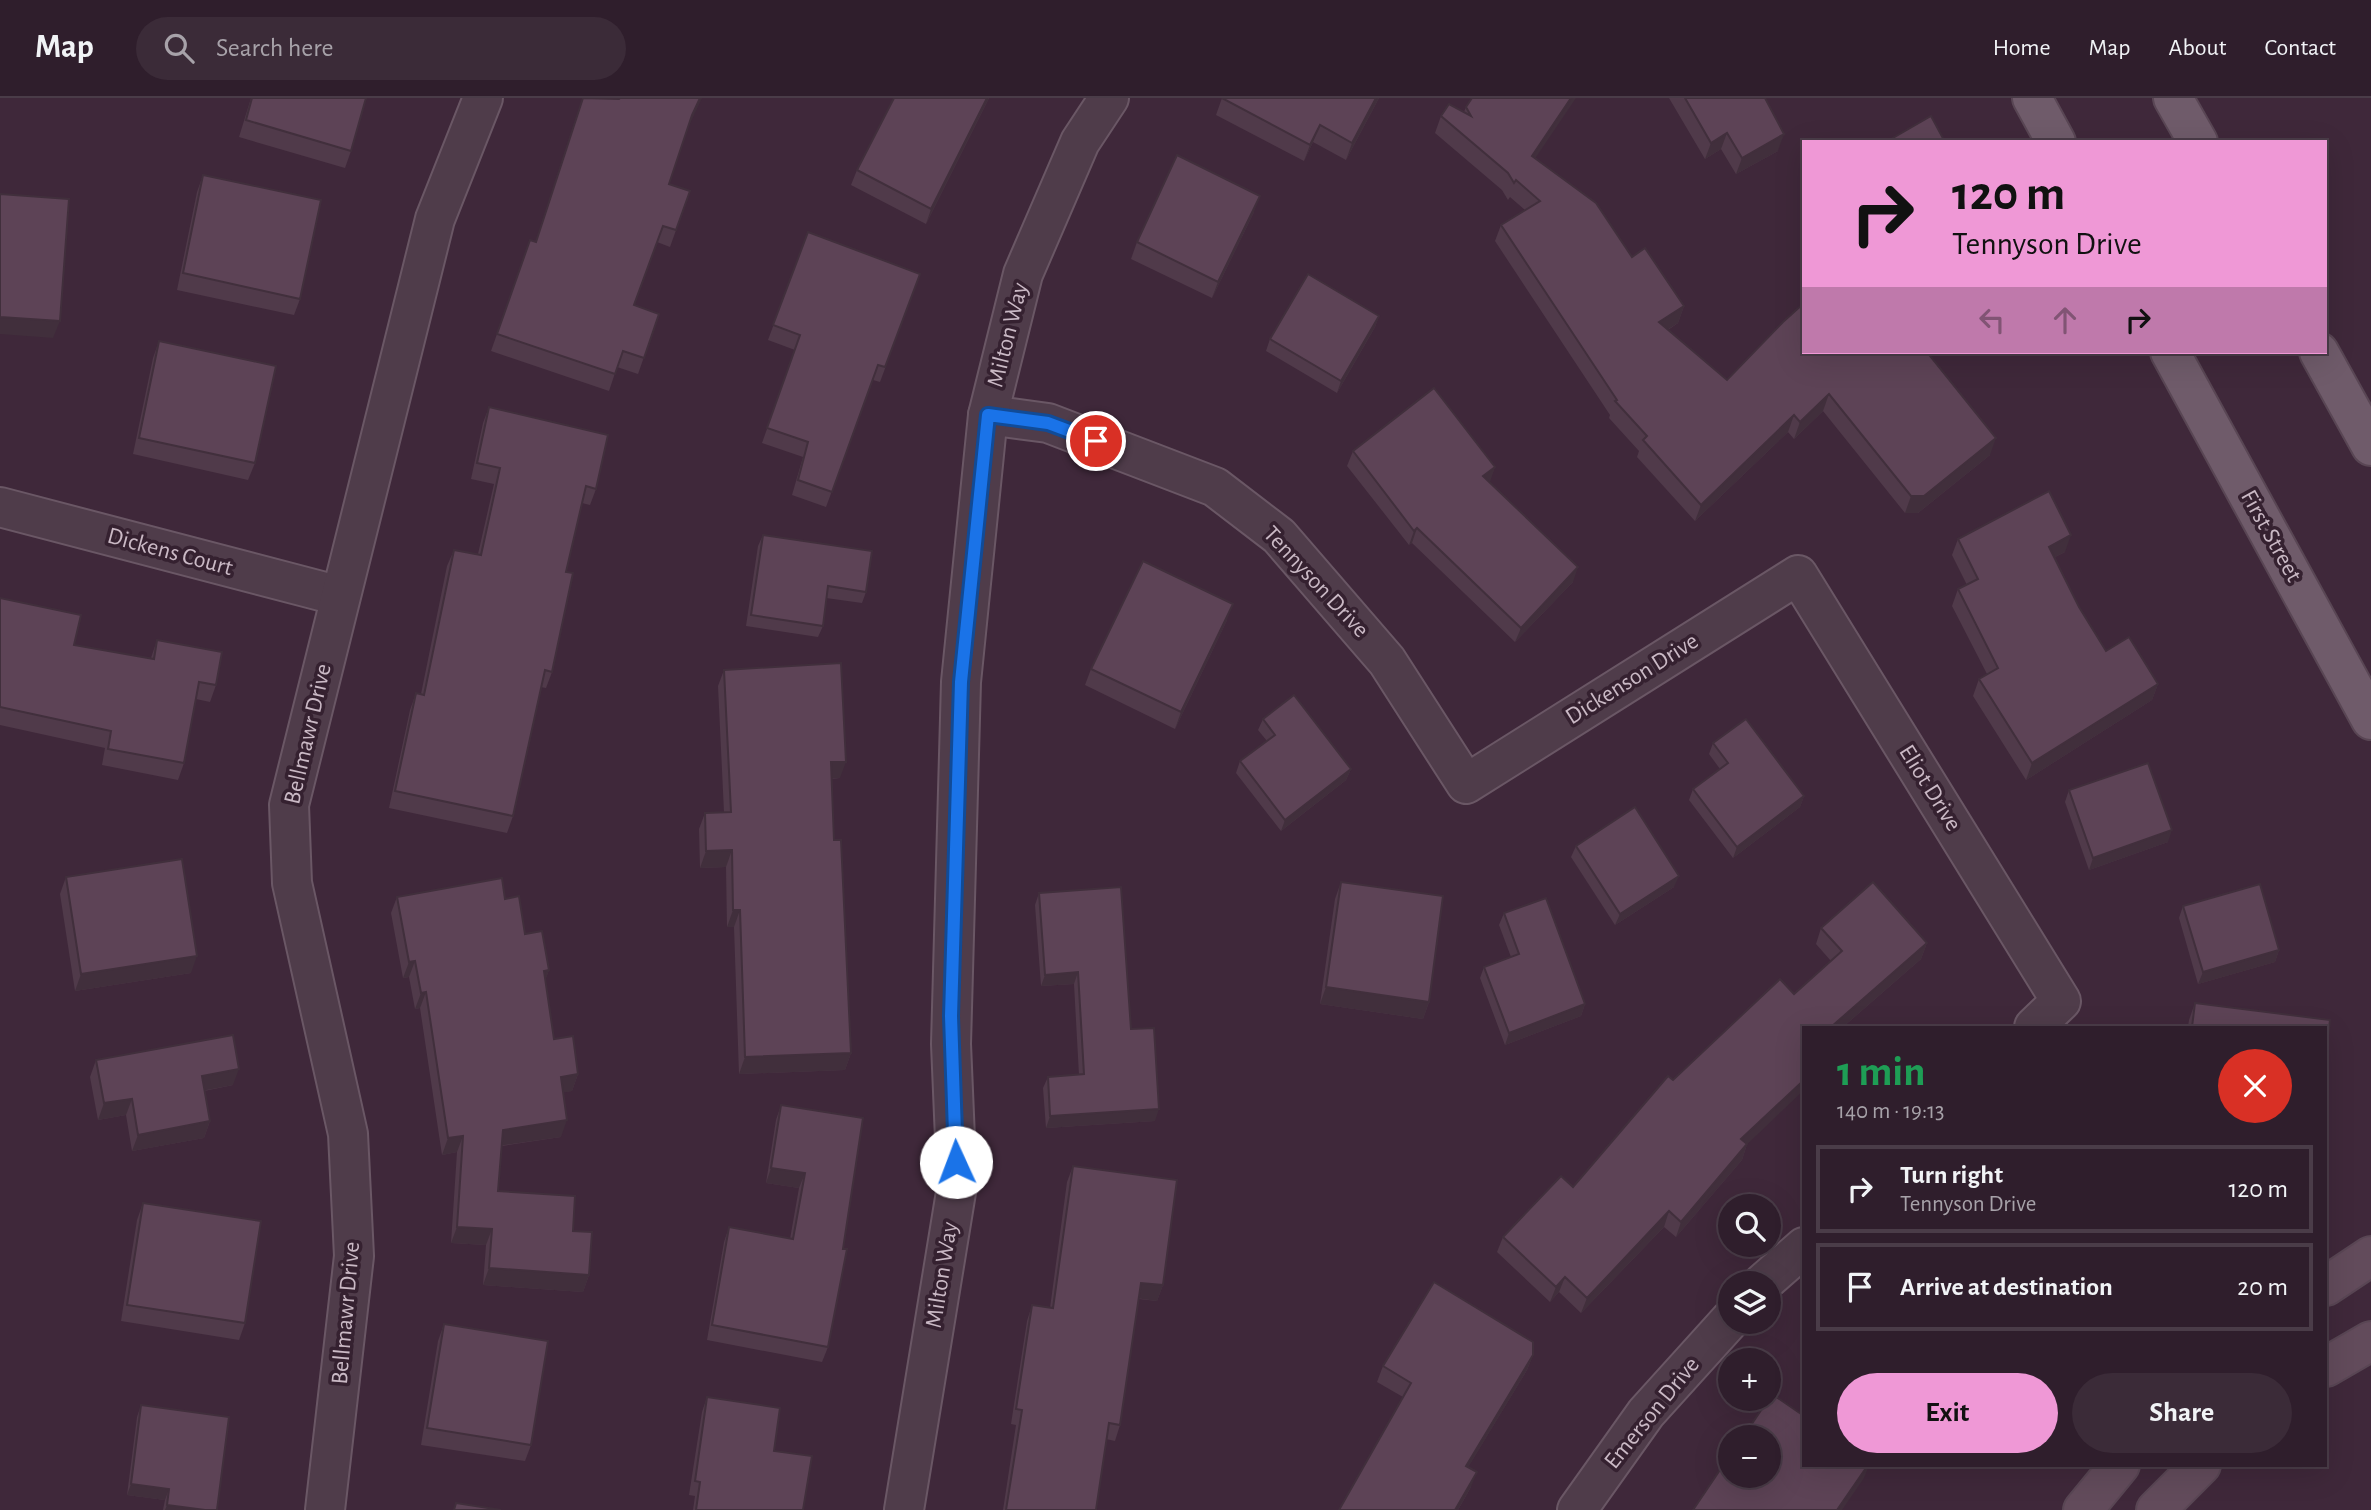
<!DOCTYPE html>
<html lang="en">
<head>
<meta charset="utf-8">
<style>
	:root { --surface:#2f1e2c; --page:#3b2b38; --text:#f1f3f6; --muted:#a7a2a9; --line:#4a3c48; --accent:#ef98d6 }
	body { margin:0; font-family:"Alegreya Sans",sans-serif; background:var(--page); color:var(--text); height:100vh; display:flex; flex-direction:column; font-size:26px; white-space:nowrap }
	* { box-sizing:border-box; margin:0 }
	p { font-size:23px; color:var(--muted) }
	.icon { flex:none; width:38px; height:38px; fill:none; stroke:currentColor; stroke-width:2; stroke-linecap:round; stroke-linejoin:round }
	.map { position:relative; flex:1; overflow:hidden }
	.details { position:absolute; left:1802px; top:928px; width:525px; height:441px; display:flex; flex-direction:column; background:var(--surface); border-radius:0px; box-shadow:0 7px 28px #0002,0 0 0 2px var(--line) }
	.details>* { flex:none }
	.hud { position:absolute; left:1802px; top:42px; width:525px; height:214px; border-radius:0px; box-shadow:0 7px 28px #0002,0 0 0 2px var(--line); background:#ef98d6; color:#111; overflow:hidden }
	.tools { position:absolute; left:1718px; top:1096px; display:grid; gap:14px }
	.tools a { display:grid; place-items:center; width:63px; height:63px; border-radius:50%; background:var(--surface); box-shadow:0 7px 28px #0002,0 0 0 2px var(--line); font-size:35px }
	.pin { position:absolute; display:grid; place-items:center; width:60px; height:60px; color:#fff; margin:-30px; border:4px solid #fff; border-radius:50%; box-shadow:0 2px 7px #0007 }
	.me { position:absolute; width:77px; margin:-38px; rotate:358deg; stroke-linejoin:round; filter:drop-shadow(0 0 5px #0008) }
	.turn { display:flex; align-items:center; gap:24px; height:147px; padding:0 35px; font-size:32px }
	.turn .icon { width:91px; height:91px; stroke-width:2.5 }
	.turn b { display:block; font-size:49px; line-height:60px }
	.lanes { display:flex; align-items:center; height:66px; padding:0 35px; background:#0003; justify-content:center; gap:35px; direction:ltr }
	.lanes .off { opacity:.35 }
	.round { display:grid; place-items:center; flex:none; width:74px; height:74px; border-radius:37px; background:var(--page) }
	.head { display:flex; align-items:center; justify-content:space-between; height:119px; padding:0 35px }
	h1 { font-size:42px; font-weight:700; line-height:52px; color:#1e9e55 }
	.button { display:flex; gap:14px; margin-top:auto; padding:14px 35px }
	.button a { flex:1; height:80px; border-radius:42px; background:var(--accent); color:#111; font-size:28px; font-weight:700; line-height:80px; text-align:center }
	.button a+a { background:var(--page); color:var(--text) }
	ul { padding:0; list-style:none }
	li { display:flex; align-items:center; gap:21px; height:88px; margin:0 14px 10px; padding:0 21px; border:4px solid var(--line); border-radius:0px }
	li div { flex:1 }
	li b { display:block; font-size:26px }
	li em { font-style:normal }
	header { display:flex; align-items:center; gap:42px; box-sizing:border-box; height:98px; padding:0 35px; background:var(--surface); border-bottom:2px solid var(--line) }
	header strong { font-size:33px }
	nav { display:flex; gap:38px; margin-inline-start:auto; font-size:24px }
	.search { width:490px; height:63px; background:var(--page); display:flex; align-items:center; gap:18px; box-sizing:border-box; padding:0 24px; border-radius:38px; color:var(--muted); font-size:26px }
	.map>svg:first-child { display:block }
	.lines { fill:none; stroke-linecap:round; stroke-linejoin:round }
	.street-casing { stroke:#6a5765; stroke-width:42 }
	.secondary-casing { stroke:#594654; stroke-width:42 }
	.primary-casing { stroke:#594654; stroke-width:42 }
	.street { stroke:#4f3c4a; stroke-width:38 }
	.secondary { stroke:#624b5b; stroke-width:38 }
	.primary { stroke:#6f5b6a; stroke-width:38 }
	.wall { fill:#503a4a }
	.shaded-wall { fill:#412f3c }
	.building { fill:#5d4356; stroke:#412f3c; stroke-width:2 }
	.route-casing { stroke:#114b97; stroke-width:18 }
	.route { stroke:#1a73e8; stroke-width:12 }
	.labels { text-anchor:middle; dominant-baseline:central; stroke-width:7; stroke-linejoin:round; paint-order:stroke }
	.street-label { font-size:24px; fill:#cab9c5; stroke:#352130 }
</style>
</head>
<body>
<header>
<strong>Map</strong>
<div class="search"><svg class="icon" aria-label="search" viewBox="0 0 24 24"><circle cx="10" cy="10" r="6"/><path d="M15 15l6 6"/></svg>Search here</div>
<nav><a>Home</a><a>Map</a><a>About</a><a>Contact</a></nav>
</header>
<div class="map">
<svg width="2371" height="1412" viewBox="0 0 2371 1412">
	<rect width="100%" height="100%" fill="#3f283a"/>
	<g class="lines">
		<g class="street-casing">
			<g id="street">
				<path d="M988 317 1048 325 1215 389 1279 438 1387 563 1466 686 1798 477 2061 903 2034 929"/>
				<path d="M0 409 340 498"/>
				<path d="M1763 1185 1804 1149"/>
				<path d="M325 1412 354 1158 348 1036 292 785 289 707 435 121 483 0"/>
				<path d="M904 1412 957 1088 951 946 961 584 988 317 1023 176 1080 44 1109 0"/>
				<path d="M1577 1412 1646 1315 1731 1221"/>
			</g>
		</g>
		<g class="secondary-casing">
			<g id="secondary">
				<path d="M2326 1188 2371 1158"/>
				<path d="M2326 1269 2371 1243"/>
				<path d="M2083 1412 2120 1367"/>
				<path d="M2156 1412 2201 1367"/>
			</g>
		</g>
		<g class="primary-casing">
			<g id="primary">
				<path d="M2032 0 2056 44"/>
				<path d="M2173 0 2198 44"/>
				<path d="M2170 254 2371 622"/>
				<path d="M2319 254 2371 348"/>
			</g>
		</g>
		<use href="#street" class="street"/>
		<use href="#secondary" class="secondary"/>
		<use href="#primary" class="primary"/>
	</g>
	<g class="wall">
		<path d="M251 0H366L351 53 345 70 239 39Z"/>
		<path d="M894 0H989L926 126 851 87 857 72Z"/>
		<path d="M1222 0H1379L1346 62 1313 44 1304 63 1216 17Z"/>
		<path d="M1669 0H1765L1778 53 1736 76 1721 51 1705 61Z"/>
		<path d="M1466 9 1536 60 1632 159 1684 208 1678 225 1668 232 1727 282 1783 224 1990 357 1918 415H1905L1823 313 1794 341 1788 334 1695 423 1637 359 1639 353 1609 320 1610 317 1495 143 1501 127 1525 112 1510 99 1508 102 1502 92 1435 35 1441 18 1464 14Z"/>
		<path d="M688 30 669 86 690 93 670 149 657 144 634 207 659 216 638 276 617 269 609 293 491 253 530 142 535 143Z"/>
		<path d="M203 77 300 201 294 217 177 192 197 94Z"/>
		<path d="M1254 114 1212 200 1131 161 1137 144Z"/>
		<path d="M808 134 920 176 880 284 873 282 826 409 792 397 803 359 762 345 795 252 768 242Z"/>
		<path d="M1379 218 1375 229 1337 295 1266 253 1270 241Z"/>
		<path d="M159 243 255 365 248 382 133 356 153 260Z"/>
		<path d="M489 309 596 391 590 407 582 405 566 474 552 574 546 590 541 589 513 718 507 735 389 710 410 612 416 595 421 596 447 468 454 452 478 456 494 386 471 381 483 325Z"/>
		<path d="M1353 353 1495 369 1489 384 1573 484 1515 544 1412 445 1409 447 1347 368Z"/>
		<path d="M763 437 866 494 862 505 826 500 823 528 818 539 746 528 758 448Z"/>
		<path d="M1958 441 2065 454 2055 459 2079 509 2106 553 2158 586 2152 602 2026 682 1973 598 1979 581 1987 576 1952 508 1958 491 1967 487 1952 457Z"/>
		<path d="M0 500 74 547 151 560 157 542 216 587 210 604 196 601 184 665 178 682 102 667 105 650 0 627Z"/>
		<path d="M1227 522 1175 631 1085 587 1091 571Z"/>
		<path d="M724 572 840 680 832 681 834 742 851 955 845 972 739 976 734 829H727L726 769 700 770 699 731 705 715 724 714 718 588Z"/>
		<path d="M1263 621 1351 671 1346 682 1281 733 1236 675 1240 663 1267 643 1258 632Z"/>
		<path d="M1713 645 1804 698 1800 709 1733 760 1689 702 1693 691 1720 671 1709 656Z"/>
		<path d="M2069 692 2168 744 2089 772 2065 704Z"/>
		<path d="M1576 748 1674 789 1615 827 1571 759Z"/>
		<path d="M66 779 191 875 75 893 60 796Z"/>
		<path d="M1341 784 1429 904 1423 921 1320 906 1335 801Z"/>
		<path d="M1039 795 1131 931 1155 1023 1046 1030 1043 990 1048 979 1079 977 1074 886 1041 888 1035 807Z"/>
		<path d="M397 799 505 801 525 836 549 872 545 882 554 941 578 976 572 993 563 994 561 1039 502 1048 498 1093 573 1133 589 1177 583 1194 483 1187 486 1147 451 1145 457 1054 442 1057 420 910 415 911 409 879 403 880 391 815Z"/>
		<path d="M2183 808 2279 852 2275 864 2198 886 2179 820Z"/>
		<path d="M1504 815 1585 906 1581 918 1505 947 1480 880 1484 869 1511 859 1499 827Z"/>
		<path d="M1821 830 1927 845 1921 861 1843 929H1804L1747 1046 1742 1062 1676 1139 1664 1129 1581 1215 1559 1194 1550 1204 1497 1154 1503 1139 1573 1089 1831 863 1816 846Z"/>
		<path d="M2195 905 2326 929H2188L2189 922Z"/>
		<path d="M96 962 233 987 204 993 210 1023 204 1040 132 1053 126 1017 98 1022 90 979Z"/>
		<path d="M781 1007 863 1020 828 1249 822 1264 707 1242 724 1144 729 1129 790 1141 799 1090 766 1085 776 1022Z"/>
		<path d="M1073 1068 1163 1187 1157 1203 1139 1201 1120 1327 1115 1343 1106 1341 1096 1412H1003L1016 1327 1011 1326 1027 1223 1032 1207 1050 1210 1067 1084Z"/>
		<path d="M143 1105 245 1225 239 1242 121 1223 137 1122Z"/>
		<path d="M444 1226 531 1347 525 1363 421 1347 438 1243Z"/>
		<path d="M1533 1257 1527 1272 1468 1369 1471 1389 1458 1412H1339L1403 1299 1377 1284 1383 1268Z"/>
		<path d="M707 1299 774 1353 803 1412H693L695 1398 689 1397 702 1314Z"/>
		<path d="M141 1307 217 1412H163L165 1402 127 1397 137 1319Z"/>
	</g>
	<g class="shaded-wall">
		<path d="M700 0H702L686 34 692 17Z"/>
		<path d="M987 0H989L926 126 931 111Z"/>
		<path d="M1376 0H1379L1346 62 1352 45Z"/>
		<path d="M1571 0H1576L1526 74 1532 58Z"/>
		<path d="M1320 27 1313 44 1304 63 1310 47Z"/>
		<path d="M1727 35 1721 51 1705 61 1711 45Z"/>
		<path d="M1784 36 1778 53 1736 76 1742 60Z"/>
		<path d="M1260 98 1254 114 1212 200 1218 184Z"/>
		<path d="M1684 208 1678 225 1653 241 1659 224Z"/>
		<path d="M1379 218 1375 229 1337 295 1341 283Z"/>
		<path d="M0 219 60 223 53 240 0 236Z"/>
		<path d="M1829 296 1823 313 1794 341 1800 324Z"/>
		<path d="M1794 317 1788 334 1695 423 1701 407Z"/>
		<path d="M1996 340 1990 357 1918 415H1905L1911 398Z"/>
		<path d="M1495 369 1490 384 1478 393 1483 378Z"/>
		<path d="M1417 430 1412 445 1409 447 1414 433Z"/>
		<path d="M2071 437 2065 454 2043 465 2049 449Z"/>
		<path d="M1578 469 1573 484 1515 544 1521 530Z"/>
		<path d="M1233 506 1227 522 1175 631 1181 614Z"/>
		<path d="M2158 586 2152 602 2026 682 2032 665Z"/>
		<path d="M831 664H846L840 680 825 681Z"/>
		<path d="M1351 671 1346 682 1281 733 1285 722Z"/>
		<path d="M1804 698 1800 709 1733 760 1737 749Z"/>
		<path d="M2172 732 2168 744 2089 772 2093 760Z"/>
		<path d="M732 752 726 769 700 770 706 753Z"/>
		<path d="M1679 778 1674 789 1615 827 1620 816Z"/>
		<path d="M733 812H740L734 829H727Z"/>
		<path d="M1927 845 1921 861 1843 929H1831Z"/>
		<path d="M2279 852 2275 864 2198 886 2203 874Z"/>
		<path d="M197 858 191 875 75 893 81 876Z"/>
		<path d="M415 863 409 879 403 880 409 864Z"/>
		<path d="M549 872 543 889 544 873Z"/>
		<path d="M1078 874 1074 886 1041 888 1045 877Z"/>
		<path d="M1326 889 1429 904 1423 921 1320 906Z"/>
		<path d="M426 894 420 910 415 911 421 895Z"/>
		<path d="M1585 906 1581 918 1505 947 1509 935Z"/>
		<path d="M851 955 845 972 739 976 745 959Z"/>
		<path d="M239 971 233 987 196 994 202 978Z"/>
		<path d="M578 976 572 993 555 996 561 979Z"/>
		<path d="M1804 982V992L1736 1057 1741 1041Z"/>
		<path d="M132 1001 126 1017 98 1022 104 1005Z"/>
		<path d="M1159 1011 1155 1023 1046 1030 1050 1018Z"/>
		<path d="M567 1022 561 1039 497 1048 503 1032Z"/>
		<path d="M210 1023 204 1040 132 1053 138 1037Z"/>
		<path d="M463 1038 457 1054 442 1057 448 1040Z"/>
		<path d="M1747 1046 1742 1062 1676 1139 1681 1124Z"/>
		<path d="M771 1070 805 1075 799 1090 766 1085Z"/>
		<path d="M1669 1113 1664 1129 1581 1215 1587 1200Z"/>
		<path d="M457 1129 492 1131 486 1147 451 1145Z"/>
		<path d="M489 1170 589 1177 583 1194 483 1187Z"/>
		<path d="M1565 1179 1559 1194 1550 1204 1556 1189Z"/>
		<path d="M1141 1185 1163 1187 1157 1203 1136 1200Z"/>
		<path d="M1533 1257 1527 1272 1460 1383 1466 1368Z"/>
		<path d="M1868 1367H1869L1864 1380 1842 1412H1837Z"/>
		<path d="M1477 1374 1471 1389 1458 1412H1455Z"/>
		<path d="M131 1386 169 1391 165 1402 127 1397Z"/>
		<path d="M167 1407 205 1412H165Z"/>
	</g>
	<g class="building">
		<path d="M252 0H366L351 53 246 22Z"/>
		<path d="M583 0 619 1 620 0H700L692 17 669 86 690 93 676 132 663 128 634 207 659 216 644 260 623 253 615 276 497 236 530 142 536 144Z"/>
		<path d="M894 0H987L931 111 857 72Z"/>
		<path d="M1222 0H1376L1352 45 1320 27 1310 47Z"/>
		<path d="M1472 0H1571L1532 58 1596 105 1632 159 1645 150 1684 208 1659 224 1727 282 1783 224 1804 205V254H1927L1996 340 1924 398H1911L1829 296 1800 324 1794 317 1701 407 1643 342 1647 338 1615 303 1617 302 1501 127 1540 103 1516 82 1514 85 1508 75 1441 18 1449 6 1471 18 1466 9Z"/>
		<path d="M1685 0H1765L1784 36 1742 60 1727 35 1711 45Z"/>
		<path d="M1931 18 1945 44H1886Z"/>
		<path d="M1177 57 1260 98 1218 184 1137 144Z"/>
		<path d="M203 77 321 102 300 201 183 175Z"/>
		<path d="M0 96 69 101 60 223 0 219Z"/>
		<path d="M808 134 920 176 885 269 878 267 832 394 798 382 808 344 767 330 800 237 773 227Z"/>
		<path d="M1308 176 1379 218 1341 283 1270 241Z"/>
		<path d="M159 243 276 268 255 365 139 340Z"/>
		<path d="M1434 290 1495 369 1483 378 1578 469 1521 530 1417 430 1414 433 1353 353Z"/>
		<path d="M489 309 608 337 596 391 586 388 566 474 573 475 552 574 545 572 513 718 395 693 416 595 424 597 454 452 481 457 500 370 477 365Z"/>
		<path d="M2049 393 2071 437 2049 449 2079 509 2106 553 2129 539 2158 586 2032 665 1979 581 1998 570 1958 491 1978 481 1958 441Z"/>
		<path d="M763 437 872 453 866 494 828 488 823 528 751 517Z"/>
		<path d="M1143 463 1233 506 1181 614 1091 571Z"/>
		<path d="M0 500 81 517 74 547 154 561 157 542 222 554 216 587 199 584 184 665 108 651 111 633 0 609Z"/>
		<path d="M841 565 846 664H831L834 742H841L851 955 745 959 740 812H733L732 752 706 753 705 715 731 714 724 572Z"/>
		<path d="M1294 597 1351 671 1285 722 1240 663 1275 637 1263 621Z"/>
		<path d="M1746 621 1804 698 1737 749 1693 691 1728 665 1713 645Z"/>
		<path d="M2148 665 2172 732 2093 760 2069 692Z"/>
		<path d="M1635 709 1679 778 1620 816 1576 748Z"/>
		<path d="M182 761 197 858 81 876 66 779Z"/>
		<path d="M502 780 505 801 519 798 525 836 542 833 549 872 544 873 554 941 573 938 578 976 561 979 567 1022 503 1032 498 1093 575 1098 573 1133 592 1134 589 1177 489 1170 492 1131 457 1129 463 1038 448 1040 426 894 421 895 415 863 409 864 397 799Z"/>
		<path d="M1341 784 1443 798 1429 904 1326 889Z"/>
		<path d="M1873 784 1927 845 1831 929H1804V982L1741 1041 1747 1046 1681 1124 1669 1113 1587 1200 1565 1179 1556 1189 1503 1139 1561 1078 1573 1089 1668 978 1673 982 1780 881 1794 896 1842 853 1821 830Z"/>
		<path d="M2260 786 2279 852 2203 874 2183 808Z"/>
		<path d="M1121 789 1131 931 1154 930 1159 1011 1050 1018 1048 979 1084 976 1078 874 1045 877 1039 795Z"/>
		<path d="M1546 800 1585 906 1509 935 1484 869 1519 856 1504 815Z"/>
		<path d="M2195 905 2330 922 2326 954V929H2192Z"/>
		<path d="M233 937 239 971 202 978 210 1023 138 1037 132 1001 104 1005 96 962Z"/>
		<path d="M781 1007 863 1020 843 1151H847L828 1249 712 1227 729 1129 793 1141 805 1075 771 1070Z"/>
		<path d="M1073 1068 1177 1082 1163 1187 1141 1185 1120 1327 1109 1325 1096 1412H1006L1022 1312 1016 1311 1032 1207 1053 1210Z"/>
		<path d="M143 1105 261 1123 245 1225 127 1207Z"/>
		<path d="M1434 1184 1533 1244V1257L1466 1368 1477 1374 1455 1412H1339L1411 1285 1383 1268Z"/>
		<path d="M444 1226 548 1243 531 1347 427 1330Z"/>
		<path d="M1772 1296 1804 1318V1367H1868L1837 1412H1693L1728 1360 1731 1362V1377H1769V1339H1743Z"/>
		<path d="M707 1299 780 1310 774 1353 812 1358 803 1412H696L700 1384 695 1383Z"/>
		<path d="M141 1307 229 1319 217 1412H205L167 1407 169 1391 131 1386Z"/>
		<path d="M456 1405 501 1412H454Z"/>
	</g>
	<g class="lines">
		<g class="route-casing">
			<path id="route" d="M956 1064 951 918 961 584 988 317 1048 325 1096 343"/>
		</g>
		<use href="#route" class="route"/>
	</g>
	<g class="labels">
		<g class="street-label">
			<text transform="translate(1008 237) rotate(-76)">Milton Way</text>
			<text transform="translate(2271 438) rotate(61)">First Street</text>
			<text transform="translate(170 454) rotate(15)">Dickens Court</text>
			<text transform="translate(1316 484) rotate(47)">Tennyson Drive</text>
			<text transform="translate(1632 581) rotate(-32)">Dickenson Drive</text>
			<text transform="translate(308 636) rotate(-77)">Bellmawr Drive</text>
			<text transform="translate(1930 690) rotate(58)">Eliot Drive</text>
			<text transform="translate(942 1177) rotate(-81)">Milton Way</text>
			<text transform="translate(346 1215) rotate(-85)">Bellmawr Drive</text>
			<text transform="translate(1652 1315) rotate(-51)">Emerson Drive</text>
		</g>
	</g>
</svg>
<div class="tools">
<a><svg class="icon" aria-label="search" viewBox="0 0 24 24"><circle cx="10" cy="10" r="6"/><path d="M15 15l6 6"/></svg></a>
<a><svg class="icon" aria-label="layers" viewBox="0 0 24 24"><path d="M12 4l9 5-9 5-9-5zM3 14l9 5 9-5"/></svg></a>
<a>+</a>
<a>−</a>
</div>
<div class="pin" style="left:1096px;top:343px;background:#d93025"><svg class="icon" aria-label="arrive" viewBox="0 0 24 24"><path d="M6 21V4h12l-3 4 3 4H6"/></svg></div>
<svg class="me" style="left:956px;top:1064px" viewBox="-20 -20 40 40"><circle r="19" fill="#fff"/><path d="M0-13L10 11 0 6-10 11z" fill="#1a73e8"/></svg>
<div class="hud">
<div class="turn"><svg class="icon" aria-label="right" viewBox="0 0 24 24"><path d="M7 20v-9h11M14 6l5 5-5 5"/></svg><div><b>120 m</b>Tennyson Drive</div></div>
<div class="lanes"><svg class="icon off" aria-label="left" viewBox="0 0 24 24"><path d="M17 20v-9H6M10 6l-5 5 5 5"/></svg><svg class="icon off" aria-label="ahead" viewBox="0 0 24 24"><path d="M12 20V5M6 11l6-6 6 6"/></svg><svg class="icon" aria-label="right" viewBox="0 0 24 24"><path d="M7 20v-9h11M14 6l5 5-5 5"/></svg></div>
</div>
<section class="details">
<div class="head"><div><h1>1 min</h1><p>140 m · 19:13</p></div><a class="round" style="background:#d93025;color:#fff"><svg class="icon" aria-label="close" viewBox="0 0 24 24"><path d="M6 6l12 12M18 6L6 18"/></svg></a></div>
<ul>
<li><svg class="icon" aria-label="right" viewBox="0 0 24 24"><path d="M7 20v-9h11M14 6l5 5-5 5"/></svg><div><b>Turn right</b><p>Tennyson Drive</p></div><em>120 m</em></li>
<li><svg class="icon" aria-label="arrive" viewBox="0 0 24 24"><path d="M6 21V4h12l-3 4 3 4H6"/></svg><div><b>Arrive at destination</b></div><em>20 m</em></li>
</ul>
<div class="button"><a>Exit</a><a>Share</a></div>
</section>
</div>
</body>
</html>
